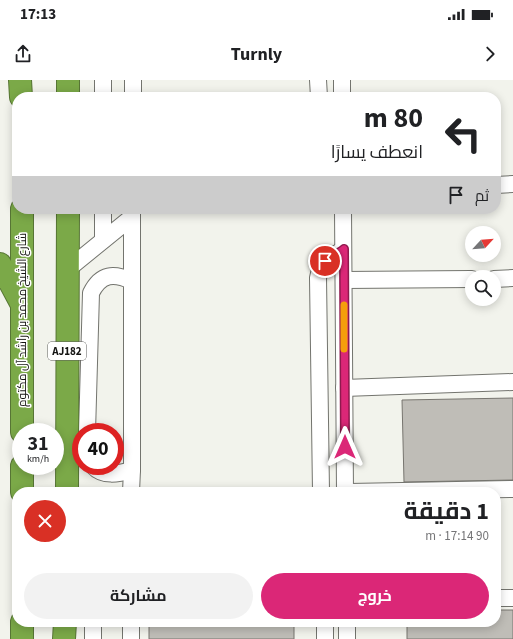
<!DOCTYPE html>
<html lang="ar">
<head>
<meta charset="utf-8">
<style>
	:root { --surface:#fff; --page:#f2f2f2; --text:#202124; --muted:#757577; --accent:#db2777 }
	body { margin:0; font-family:"Source Sans 3",Cairo,sans-serif; background:var(--page); color:var(--text); direction:rtl; height:100vh; display:flex; flex-direction:column; font-size:15px; white-space:nowrap }
	* { box-sizing:border-box; margin:0 }
	p { font-size:13px; color:var(--muted) }
	.icon { flex:none; width:22px; height:22px; fill:none; stroke:currentColor; stroke-width:2; stroke-linecap:round; stroke-linejoin:round }
	.map { position:relative; flex:1; overflow:hidden; direction:ltr }
	.drawer { position:absolute; left:12px; top:407px; width:489px; height:140px; display:flex; flex-direction:column; background:var(--surface); border-radius:16px; box-shadow:0 2px 10px #0003; direction:rtl }
	.drawer>* { flex:none }
	.hud { position:absolute; left:12px; top:12px; width:489px; height:122px; border-radius:16px; box-shadow:0 2px 10px #0003; direction:rtl; background:#fff; color:var(--text); overflow:hidden }
	.needle { width:26px; rotate:64deg }
	.buttons { position:absolute; left:465px; top:146px; display:grid; gap:8px }
	.buttons a { display:grid; place-items:center; width:36px; height:36px; border-radius:50%; background:var(--surface); box-shadow:0 2px 10px #0003; font-size:20px }
	.speed { position:absolute; left:12px; top:343px; display:flex; gap:8px; font-size:20px; font-weight:700; text-align:center }
	.speed>* { display:grid; place-content:center; width:52px; height:52px; border-radius:50%; background:var(--surface); box-shadow:0 2px 10px #0003; line-height:1 }
	.speed small { font-size:10px; font-weight:400 }
	.speed .limit { border:6px solid #d22; background:#fff; color:#111 }
	.pin { position:absolute; display:grid; place-items:center; width:34px; height:34px; color:#fff; margin:-17px; border:2px solid #fff; border-radius:50%; box-shadow:0 1px 4px #0007 }
	.me { position:absolute; width:44px; margin:-22px; rotate:0deg; stroke-linejoin:round; filter:drop-shadow(0 0 3px #0008) }
	.turn { display:flex; align-items:center; gap:14px; height:84px; padding:0 12px; font-size:18px }
	.turn .icon { width:52px; height:52px; stroke-width:2.5 }
	.turn b { display:block; font-size:28px; line-height:34px }
	.then { display:flex; align-items:center; height:38px; padding:0 12px; background:#0003; gap:8px; font-size:15px }
	.round { display:grid; place-items:center; flex:none; width:42px; height:42px; border-radius:21px; background:var(--page) }
	.summary { display:flex; align-items:center; justify-content:space-between; height:68px; padding:0 12px }
	h1 { font-size:24px; font-weight:700; line-height:30px }
	.button { display:flex; gap:8px; margin-top:auto; padding:8px 12px }
	.button a { flex:1; height:46px; border-radius:24px; background:var(--accent); color:#fff; font-size:16px; font-weight:700; line-height:46px; text-align:center }
	.button a+a { background:var(--page); color:var(--text) }
	.status { display:flex; justify-content:space-between; align-items:center; height:28px; padding:0 20px; background:var(--surface); direction:ltr }
	.status svg { height:11px; fill:currentColor }
	header { display:flex; justify-content:space-between; align-items:center; height:52px; padding:0 12px; background:var(--surface); font-size:18px; font-weight:700 }
	.map>svg:first-child { display:block }
	.building { fill:#bfbdb7; stroke:#77756f }
	.lines { fill:none; stroke-linecap:round; stroke-linejoin:round }
	.minor-casing { stroke:#73746e; stroke-width:18 }
	.highway-casing { stroke:#577535; stroke-width:24 }
	.minor { stroke:#fff; stroke-width:16 }
	.highway { stroke:#7ba948; stroke-width:22 }
	.route-casing { stroke:#8e194d; stroke-width:10 }
	.route { stroke:#db2777; stroke-width:7 }
	.slow { stroke:#f59e0b; stroke-width:7 }
	.labels { text-anchor:middle; dominant-baseline:central; stroke-width:3; stroke-linejoin:round; paint-order:stroke }
	.shield { fill:#fffffe; stroke:#5b5b59; stroke-width:1 }
	.shield-label { font-size:11px; font-weight:bold; fill:#151512 }
	.street-label { font-size:12px; fill:#151512; stroke:#fffffe }
</style>
</head>
<body>
<div class="status"><b>17:13</b><svg viewBox="0 0 49 12"><path d="M0 12V9h3v3zM5 12V6h3v6zM10 12V3h3v9zM15 12V0h3v12zM26 1h20v11H26zM47 4h2v5h-2z"/></svg></div>
<header><svg class="icon" aria-label="forward" viewBox="0 0 24 24"><path d="M9 5l7 7-7 7"/></svg>Turnly<svg class="icon" aria-label="share" viewBox="0 0 24 24"><path d="M12 15V3M7 8l5-5 5 5M5 13v7h14v-7"/></svg></header>
<div class="map">
<svg width="513" height="559" viewBox="0 0 513 559">
	<rect width="100%" height="100%" fill="#f2f3ec"/>
	<g class="building">
		<path d="M513 318V400L404 402 402 320Z"/>
		<path d="M496 530H513V559H407V542H496Z"/>
		<rect x="149" y="542" width="145" height="17"/>
	</g>
	<g class="lines">
		<g class="minor-casing">
			<g id="minor">
				<path d="M103 0V17"/>
				<path d="M318 0 319 17"/>
				<path d="M342 0V17"/>
				<path d="M133 17V0"/>
				<path d="M496 105 513 104"/>
				<path d="M103 129V160"/>
				<path d="M343 129 345 412"/>
				<path d="M68 189 132 137"/>
				<path d="M494 199 513 198"/>
				<path d="M344 200 472 199"/>
				<path d="M344 308 513 302"/>
				<path d="M87 352 91 213C101 193 114 193 132 201"/>
				<path d="M93 386C103 397 118 394 132 390"/>
				<path d="M131 412 132 390V129"/>
				<path d="M321 412 318 198C322 177 330 180 343 169"/>
				<path d="M349 412 513 409"/>
				<path d="M496 518H513"/>
				<path d="M93 542V559"/>
				<path d="M131 542V559"/>
				<path d="M325 542V559"/>
				<path d="M347 542V559"/>
			</g>
		</g>
		<g class="highway-casing">
			<g id="highway">
				<path d="M20 0 21 17"/>
				<path d="M68 17V0"/>
				<path d="M22 129V352"/>
				<path d="M0 184 21 223"/>
				<path d="M22 412V386"/>
				<path d="M67 412 68 129"/>
				<path d="M22 559V542"/>
				<path d="M64 559 65 542"/>
			</g>
		</g>
		<use href="#minor" class="minor"/>
		<use href="#highway" class="highway"/>
	</g>
	<g class="lines">
		<g class="route-casing">
			<path id="route" d="M325 181C331 176 338 174 344 169L345 367"/>
		</g>
		<use href="#route" class="route"/>
		<path class="slow" d="M344 225V269"/>
	</g>
	<g class="labels">
		<rect class="shield" x="48" y="262" width="38" height="18" rx="3"/>
		<g class="shield-label">
			<text x="67" y="271">AJ182</text>
		</g>
		<g class="street-label">
			<text transform="translate(22 240) rotate(-90)">شارع الشيخ محمد بن راشد آل مكتوم</text>
		</g>
	</g>
</svg>
<div class="buttons">
<a><svg class="needle" viewBox="-14 -14 28 28"><path d="M0-13l5 13h-10z" fill="#e53935"/><path d="M0 13l5-13h-10z" fill="#757577"/></svg></a>
<a><svg class="icon" aria-label="search" viewBox="0 0 24 24"><circle cx="10" cy="10" r="6"/><path d="M15 15l6 6"/></svg></a>
</div>
<div class="speed"><div>31<small>km/h</small></div><div class="limit">40</div></div>
<div class="pin" style="left:325px;top:181px;background:#d93025"><svg class="icon" aria-label="arrive" viewBox="0 0 24 24"><path d="M6 21V4h12l-3 4 3 4H6"/></svg></div>
<svg class="me" style="left:345px;top:367px" viewBox="-20 -20 40 40"><path d="M0-17L14 15 0 8-14 15z" fill="#db2777" stroke="#fff" stroke-width="4"/></svg>
<div class="hud">
<div class="turn"><svg class="icon" aria-label="left" viewBox="0 0 24 24"><path d="M17 20v-9H6M10 6l-5 5 5 5"/></svg><div><b>80 m</b>انعطف يسارًا</div></div>
<div class="then">ثم<svg class="icon" aria-label="arrive" viewBox="0 0 24 24"><path d="M6 21V4h12l-3 4 3 4H6"/></svg></div>
</div>
<section class="drawer">
<div class="summary"><div><h1>1 دقيقة</h1><p>90 m · 17:14</p></div><a class="round" style="background:#d93025;color:#fff"><svg class="icon" aria-label="close" viewBox="0 0 24 24"><path d="M6 6l12 12M18 6L6 18"/></svg></a></div>
<div class="button"><a>خروج</a><a>مشاركة</a></div>
</section>
</div>
</body>
</html>
